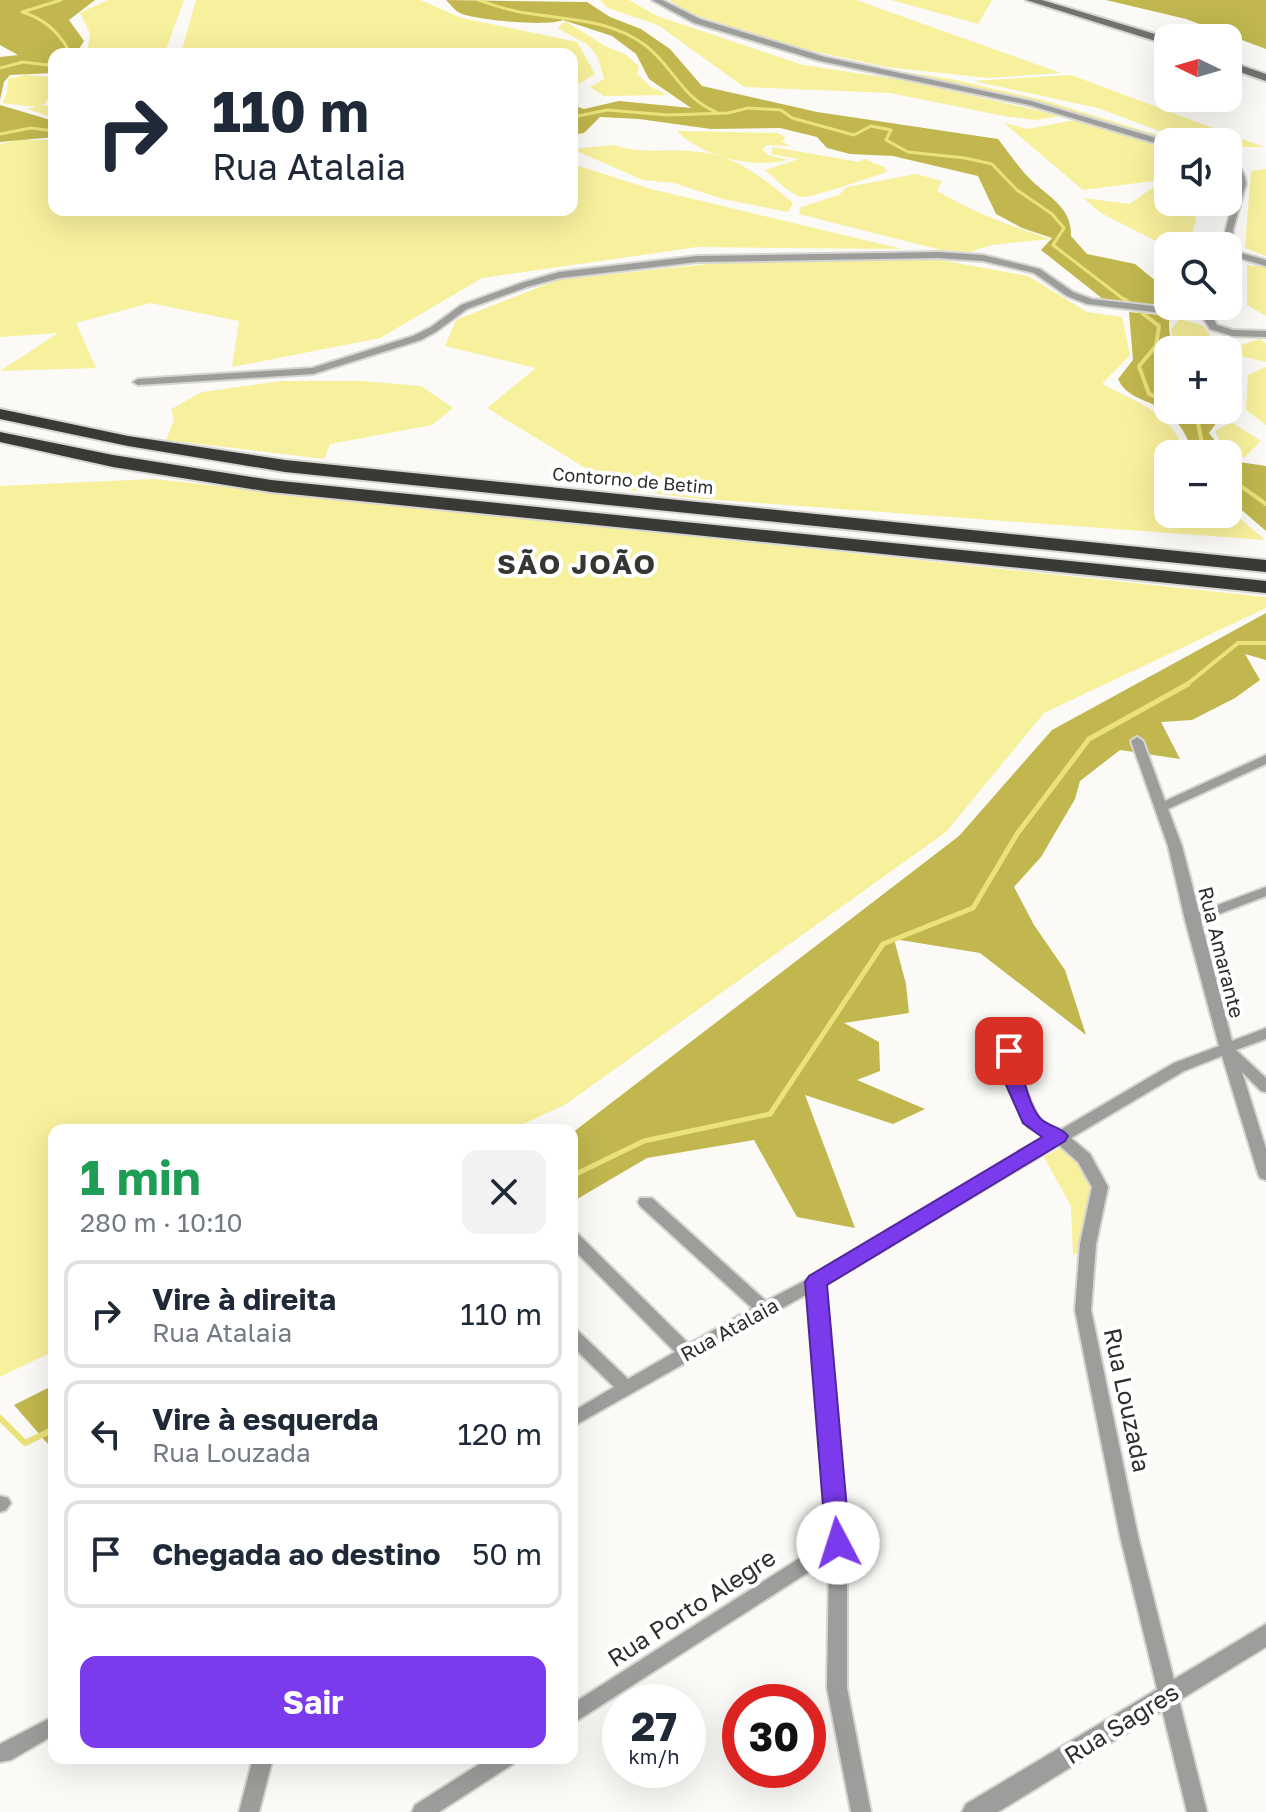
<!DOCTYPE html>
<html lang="pt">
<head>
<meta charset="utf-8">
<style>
	:root { --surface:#fff; --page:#f2f2f3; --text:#1f2937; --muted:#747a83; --line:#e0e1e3; --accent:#7c3aed }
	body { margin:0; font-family:"Golos Text",sans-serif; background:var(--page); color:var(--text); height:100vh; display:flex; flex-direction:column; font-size:30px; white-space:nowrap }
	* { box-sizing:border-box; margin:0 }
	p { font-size:26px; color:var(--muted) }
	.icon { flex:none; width:44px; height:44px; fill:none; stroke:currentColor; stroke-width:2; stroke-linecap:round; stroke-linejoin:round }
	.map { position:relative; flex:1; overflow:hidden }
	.drawer { position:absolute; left:48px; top:1124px; width:530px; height:640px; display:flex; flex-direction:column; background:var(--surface); border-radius:16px; box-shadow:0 8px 32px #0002 }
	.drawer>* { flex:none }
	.guide { position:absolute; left:48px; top:48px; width:530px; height:168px; border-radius:16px; box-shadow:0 8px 32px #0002; background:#fff; color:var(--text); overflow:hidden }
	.needle { width:52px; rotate:275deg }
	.buttons { position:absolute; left:1154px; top:24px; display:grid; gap:16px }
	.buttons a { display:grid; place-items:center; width:88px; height:88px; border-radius:16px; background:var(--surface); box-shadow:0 8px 32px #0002; font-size:40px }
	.speed { position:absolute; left:602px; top:1684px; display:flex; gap:16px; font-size:40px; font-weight:700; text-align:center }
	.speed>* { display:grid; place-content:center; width:104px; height:104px; border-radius:50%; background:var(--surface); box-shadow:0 8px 32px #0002; line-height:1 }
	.speed small { font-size:20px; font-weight:400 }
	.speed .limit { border:12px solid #d22; background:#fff; color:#111 }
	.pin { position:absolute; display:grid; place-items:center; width:68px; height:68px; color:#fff; margin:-34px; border-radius:16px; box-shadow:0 4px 12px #0006 }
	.me { position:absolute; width:88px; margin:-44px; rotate:355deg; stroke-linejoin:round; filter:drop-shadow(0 0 6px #0008) }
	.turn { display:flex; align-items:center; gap:28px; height:168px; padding:0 32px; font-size:36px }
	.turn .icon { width:104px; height:104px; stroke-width:2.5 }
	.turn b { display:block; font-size:56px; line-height:68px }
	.round { display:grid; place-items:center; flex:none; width:84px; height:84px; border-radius:16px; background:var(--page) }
	.overview { display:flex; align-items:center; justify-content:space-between; height:136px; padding:0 32px }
	h1 { font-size:48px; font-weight:700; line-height:60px; color:#1e9e55 }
	.button { display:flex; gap:16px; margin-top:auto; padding:16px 32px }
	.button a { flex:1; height:92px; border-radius:16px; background:var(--accent); color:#fff; font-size:32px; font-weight:700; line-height:92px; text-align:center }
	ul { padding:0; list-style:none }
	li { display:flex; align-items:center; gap:24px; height:108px; margin:0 16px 12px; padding:0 16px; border:4px solid var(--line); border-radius:16px }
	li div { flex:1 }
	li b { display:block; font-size:30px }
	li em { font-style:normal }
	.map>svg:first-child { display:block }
	.green { fill:#f7f09c }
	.forest { fill:#c1b74e }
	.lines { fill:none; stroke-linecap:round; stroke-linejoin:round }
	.stream-far3 { stroke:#ebe27a; stroke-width:3 }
	.stream-far2 { stroke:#ebe27a; stroke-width:4 }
	.stream-far1 { stroke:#ebe27a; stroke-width:5 }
	.stream { stroke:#ebe27a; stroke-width:6 }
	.minor-casing { stroke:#d6d5d2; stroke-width:4 }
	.tertiary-casing { stroke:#d6d5d2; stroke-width:4 }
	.secondary-casing { stroke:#d6d5d2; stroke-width:4 }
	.motorway-casing { stroke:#d6d5d2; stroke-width:4 }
	.minor { fill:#9d9d9b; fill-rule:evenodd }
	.tertiary { fill:#9d9d9b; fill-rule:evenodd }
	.secondary { fill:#71716f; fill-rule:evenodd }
	.motorway { fill:#393936; fill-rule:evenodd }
	.route { fill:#7c3aed; stroke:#51269a; stroke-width:2 }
	.labels { text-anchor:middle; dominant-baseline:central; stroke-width:8; stroke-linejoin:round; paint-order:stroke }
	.far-street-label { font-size:18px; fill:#2e2e2d; stroke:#fff }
	.street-label { font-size:20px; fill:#2e2e2d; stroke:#fff }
	.near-street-label { font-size:24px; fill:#2e2e2d; stroke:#fff }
	.district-label { font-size:28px; font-weight:bold; letter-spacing:2px; fill:#363633; stroke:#fff }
</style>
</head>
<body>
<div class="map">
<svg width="1266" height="1812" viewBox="0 0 1266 1812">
	<rect width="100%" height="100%" fill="#fbfaf6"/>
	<g class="green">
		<path d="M108 0H184L165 52 87 54 90 33 80 13Z"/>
		<path d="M196 0H420L462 18 577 42 595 74 572 88V54H181Z"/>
		<path d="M600 0H629L657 16 803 65 903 80 1062 116 1034 120 1004 116 890 93 744 87 658 25 608 8Z"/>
		<path d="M669 0H856L1061 73 988 78 886 67 799 48 689 13Z"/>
		<path d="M891 0H992L978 24Z"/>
		<path d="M565 21 605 46 626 55 639 66 637 74 651 87 668 95 604 96 590 87 604 79C595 41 589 47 558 28Z"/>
		<path d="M858 65 951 79 1043 100 1181 142H1171L1019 97Z"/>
		<path d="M25 75 54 77V99H48L43 106 54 105V118L27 109 37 107 2 103 7 93 8 79Z"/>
		<path d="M1071 75 1264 147H1228V142H1189L1098 108 973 81Z"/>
		<path d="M1075 120 1168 147V179L1083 190 1004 123 1028 129Z"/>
		<path d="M677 131 778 133 785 137 782 142 791 146 767 145 762 149 768 155 788 160C752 169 703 157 677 131Z"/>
		<path d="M17 140H54V210H572V164L651 189 902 249 697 247 482 278 380 338 232 367 239 321 150 303 76 323 96 368 0 371 58 333 0 337V144Z"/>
		<path d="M614 145C639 154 664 149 689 151 733 153 761 176 793 203L788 212 723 199 674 183 643 180 572 149Z"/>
		<path d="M773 147 859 162 864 159 884 167 887 172C873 176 809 199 801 197 788 193 776 179 765 170L799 159 771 154Z"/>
		<path d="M1266 169V256L1245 248 1251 171Z"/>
		<path d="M916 174 942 181 937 191C973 212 1010 226 1050 239L992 245 969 252 941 250 799 214 801 207 839 195 847 187Z"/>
		<path d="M1168 185V202H1221L1216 213 1192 205 1196 221 1192 233 1210 246 1168 247 1101 213 1083 198 1130 204 1152 188Z"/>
		<path d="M935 259 1028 276 1087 312 1122 317 1130 355 1102 384C1141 405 1169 410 1186 454H1168V514H1228V508L1265 540 691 498 620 489 487 408 536 368 445 346 456 320 557 280 727 262Z"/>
		<path d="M1247 265 1266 267V316L1247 305Z"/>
		<path d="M1179 319 1202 325 1211 335 1173 343 1171 330Z"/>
		<path d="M1259 339 1266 343V362L1236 355 1228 369V350Z"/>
		<path d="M1266 367V425L1246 410 1248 375Z"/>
		<path d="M280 381H362L421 386 453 408 432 425 330 444 324 459 166 440 174 420 171 409 202 392Z"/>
		<path d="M1231 422 1261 441 1244 458 1223 447 1215 431Z"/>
		<path d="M153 479 1266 597V608L1044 713 946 832 566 1104 511 1130H54V1351L0 1377V486Z"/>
		<path d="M1062 1147C1079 1164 1095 1182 1090 1208 1087 1223 1080 1234 1079 1251L1073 1256 1071 1206 1044 1157Z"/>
	</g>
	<g class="forest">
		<path d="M0 0H95L69 20 84 41 76 54H54V73L10 75 4 82 0 100V57L18 55 0 45Z"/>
		<path d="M446 0 587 2 610 17 641 29 670 49 702 86 817 112 998 139C1009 153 1019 168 1031 180 1050 198 1072 208 1071 236L1087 254 1135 264 1168 291V306H1182L1185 310 1103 299 1041 250 1052 238 1022 228 996 214 978 176 893 156 850 154 827 148 817 137 780 128 711 129 639 119 600 117 584 133 572 135V105L584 109 619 101 691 108 649 79 636 54 612 36 563 20C549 27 475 20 460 13 455 11 450 4 446 0Z"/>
		<path d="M1106 0H1266V49L1186 19Z"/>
		<path d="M0 105 54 121V137L0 142Z"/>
		<path d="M1129 312 1170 316C1167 328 1172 338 1170 350 1168 366 1155 372 1161 393L1168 396V410H1202L1220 418 1209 433 1225 454H1193C1188 437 1180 422 1165 411 1148 399 1127 399 1118 379L1133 360Z"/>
		<path d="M1228 455 1239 462 1266 466V531L1228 498Z"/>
		<path d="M1266 613V660L1245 654 1260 680 1235 698 1192 720 1161 722 1180 759 1120 750 1080 781 1075 799 1041 857 1014 887 1034 925 1065 970 1086 1035 980 953 894 939 906 984 909 1013 844 1023 879 1042 880 1071 857 1080 925 1109 893 1124 805 1095 855 1228 797 1217 754 1140 647 1158 572 1202V1133L959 836 1052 730Z"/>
		<path d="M54 1385V1451L14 1405Z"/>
	</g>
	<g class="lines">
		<g class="stream-far3">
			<path d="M61 0 22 12C43 18 57 30 68 49L61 54"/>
			<path d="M478 0C494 5 510 11 526 13 567 20 610 19 645 45 673 66 681 97 716 112"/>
			<path d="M0 68 23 62 47 65 54 60"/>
			<path d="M572 124 578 116 607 110 668 115 728 113 748 108 781 110 792 118 854 135 871 126 891 130 886 140 908 152 965 158 992 164 1017 190 1052 214 1064 228 1053 245 1126 301"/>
			<path d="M0 134 31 128 54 131"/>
		</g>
		<g class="stream-far2">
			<path d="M1124 299 1159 326 1156 346 1139 366 1149 394 1168 401"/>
			<path d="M1188 410 1198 423 1204 454"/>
			<path d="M1228 477 1266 504"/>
			<path d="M1185 686 1238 643H1266"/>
		</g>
		<path class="stream-far1" d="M572 1176 644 1141 770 1114 883 944 973 908 1017 834 1089 739 1188 684"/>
		<path class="stream" d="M0 1418 25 1443 54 1429"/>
		<g class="minor-casing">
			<g id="minor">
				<path d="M652 0H662L700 19 825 57 1031 101 1170 142H1168V147L1029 105 820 61 694 23Z"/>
				<path d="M1228 161C1240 165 1245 172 1246 184L1233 230 1234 251 1266 260V266L1236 257C1239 272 1245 296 1231 308 1226 312 1218 314 1212 316L1217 325 1233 330 1266 331V337L1232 336 1210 329 1203 318 1087 304 1067 296 1034 273 983 261 938 258 697 262 560 278 527 287 467 309 437 331 421 340 313 374 138 385 133 382 138 379 312 368 413 336 431 327 461 305 521 283 559 272 697 256 938 252 983 255 1040 269 1073 292 1092 299 1206 312 1219 306H1228L1230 281 1228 246H1224C1222 221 1249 182 1228 167Z"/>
				<path d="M1137 737 1143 741 1165 801 1266 755V764L1168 809 1182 846 1199 912 1266 887V896L1201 921 1232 1041 1266 1028V1039L1236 1050 1266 1078V1092L1261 1091 1242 1072 1266 1149V1180L1260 1178 1258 1174 1222 1056 1184 1071 1071 1138 1090 1154 1108 1187 1096 1244 1091 1310 1138 1536 1207 1812H1187L1120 1536 1075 1310 1080 1244 1092 1187 1078 1162 1059 1145 825 1285 847 1543V1688L871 1812H851L827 1688 829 1559 572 1724V1704L828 1540 809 1293 572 1427V1412L614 1387 572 1346V1330L578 1331 628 1379 675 1352 572 1248V1232L578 1234 689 1344 752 1308 640 1206 638 1202 640 1198H652L766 1301 810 1278 1048 1137 1028 1127 1025 1123 1004 1076 999 1027 1001 1024H1011L1013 1027 1020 1076 1039 1120 1060 1130 1174 1063 1219 1046 1185 920 1168 846 1131 741Z"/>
				<path d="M0 1496 8 1498 11 1503 6 1510 0 1512Z"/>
				<path d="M54 1716V1735L11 1760 0 1762V1744Z"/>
				<path d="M253 1758H273L259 1812H239Z"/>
				<path d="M489 1758H516L513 1764 439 1812H412L415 1805Z"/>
			</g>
		</g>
		<g class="tertiary-casing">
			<path id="tertiary" d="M1266 1624V1647L998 1812H962L966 1804Z"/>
		</g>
		<g class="secondary-casing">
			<g id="secondary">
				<path d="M1026 0H1042L1168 38V45Z"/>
				<path d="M1228 61 1266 74V81L1228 68Z"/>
			</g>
		</g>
		<g class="motorway-casing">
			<g id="motorway">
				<path d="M0 409 128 436 285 460 1266 560V572L285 472 128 446 0 419Z"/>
				<path d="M0 432 113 455 271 480 1266 581V593L271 492 113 467 0 442Z"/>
			</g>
		</g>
		<use href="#minor" class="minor"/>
		<use href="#tertiary" class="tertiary"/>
		<use href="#secondary" class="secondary"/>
		<use href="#motorway" class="motorway"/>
	</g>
	<path class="route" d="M1009 1045 1018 1051C1021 1069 1028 1106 1041 1119 1049 1127 1062 1127 1068 1136L1065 1141 827 1285 850 1543 846 1550 838 1553 829 1550 826 1543 805 1282 809 1276 1042 1137 1023 1123 1002 1076 999 1051Z"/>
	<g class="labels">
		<g class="far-street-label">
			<text transform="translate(633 480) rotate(5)">Contorno de Betim</text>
		</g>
		<g class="street-label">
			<text transform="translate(1222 952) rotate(76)">Rua Amarante</text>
			<text transform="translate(729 1329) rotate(-29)">Rua Atalaia</text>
		</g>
		<g class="near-street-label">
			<text transform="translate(1128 1400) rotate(78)">Rua Louzada</text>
			<text transform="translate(691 1607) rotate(-33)">Rua Porto Alegre</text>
			<text transform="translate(1121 1723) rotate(-32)">Rua Sagres</text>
		</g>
		<g class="district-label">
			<text x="577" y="563">SÃO JOÃO</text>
		</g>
	</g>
</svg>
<div class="buttons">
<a><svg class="needle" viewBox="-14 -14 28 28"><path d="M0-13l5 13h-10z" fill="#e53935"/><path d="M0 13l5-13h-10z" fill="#747a83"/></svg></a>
<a><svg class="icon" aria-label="sound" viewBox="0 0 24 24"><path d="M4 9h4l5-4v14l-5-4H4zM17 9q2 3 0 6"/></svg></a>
<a><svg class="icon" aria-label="search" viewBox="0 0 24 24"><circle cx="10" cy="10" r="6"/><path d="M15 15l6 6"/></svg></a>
<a>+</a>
<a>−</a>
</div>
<div class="speed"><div>27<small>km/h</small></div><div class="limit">30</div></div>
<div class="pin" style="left:1009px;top:1051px;background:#d93025"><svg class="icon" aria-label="arrive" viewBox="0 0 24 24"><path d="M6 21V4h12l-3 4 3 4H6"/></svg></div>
<svg class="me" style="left:838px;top:1543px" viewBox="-20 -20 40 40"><circle r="19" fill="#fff"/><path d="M0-13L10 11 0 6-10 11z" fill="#7c3aed"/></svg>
<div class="guide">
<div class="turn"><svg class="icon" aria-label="right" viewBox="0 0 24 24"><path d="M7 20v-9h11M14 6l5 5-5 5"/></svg><div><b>110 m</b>Rua Atalaia</div></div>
</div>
<section class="drawer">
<div class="overview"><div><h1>1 min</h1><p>280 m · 10:10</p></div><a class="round"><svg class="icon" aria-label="close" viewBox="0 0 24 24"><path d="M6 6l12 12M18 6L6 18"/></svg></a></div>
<ul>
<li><svg class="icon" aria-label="right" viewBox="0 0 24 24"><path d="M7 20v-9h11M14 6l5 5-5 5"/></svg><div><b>Vire à direita</b><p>Rua Atalaia</p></div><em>110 m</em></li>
<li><svg class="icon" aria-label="left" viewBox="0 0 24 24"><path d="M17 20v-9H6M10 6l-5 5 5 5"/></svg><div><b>Vire à esquerda</b><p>Rua Louzada</p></div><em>120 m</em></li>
<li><svg class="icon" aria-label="arrive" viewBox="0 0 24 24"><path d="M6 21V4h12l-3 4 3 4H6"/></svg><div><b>Chegada ao destino</b></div><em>50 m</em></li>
</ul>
<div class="button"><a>Sair</a></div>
</section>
</div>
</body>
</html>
